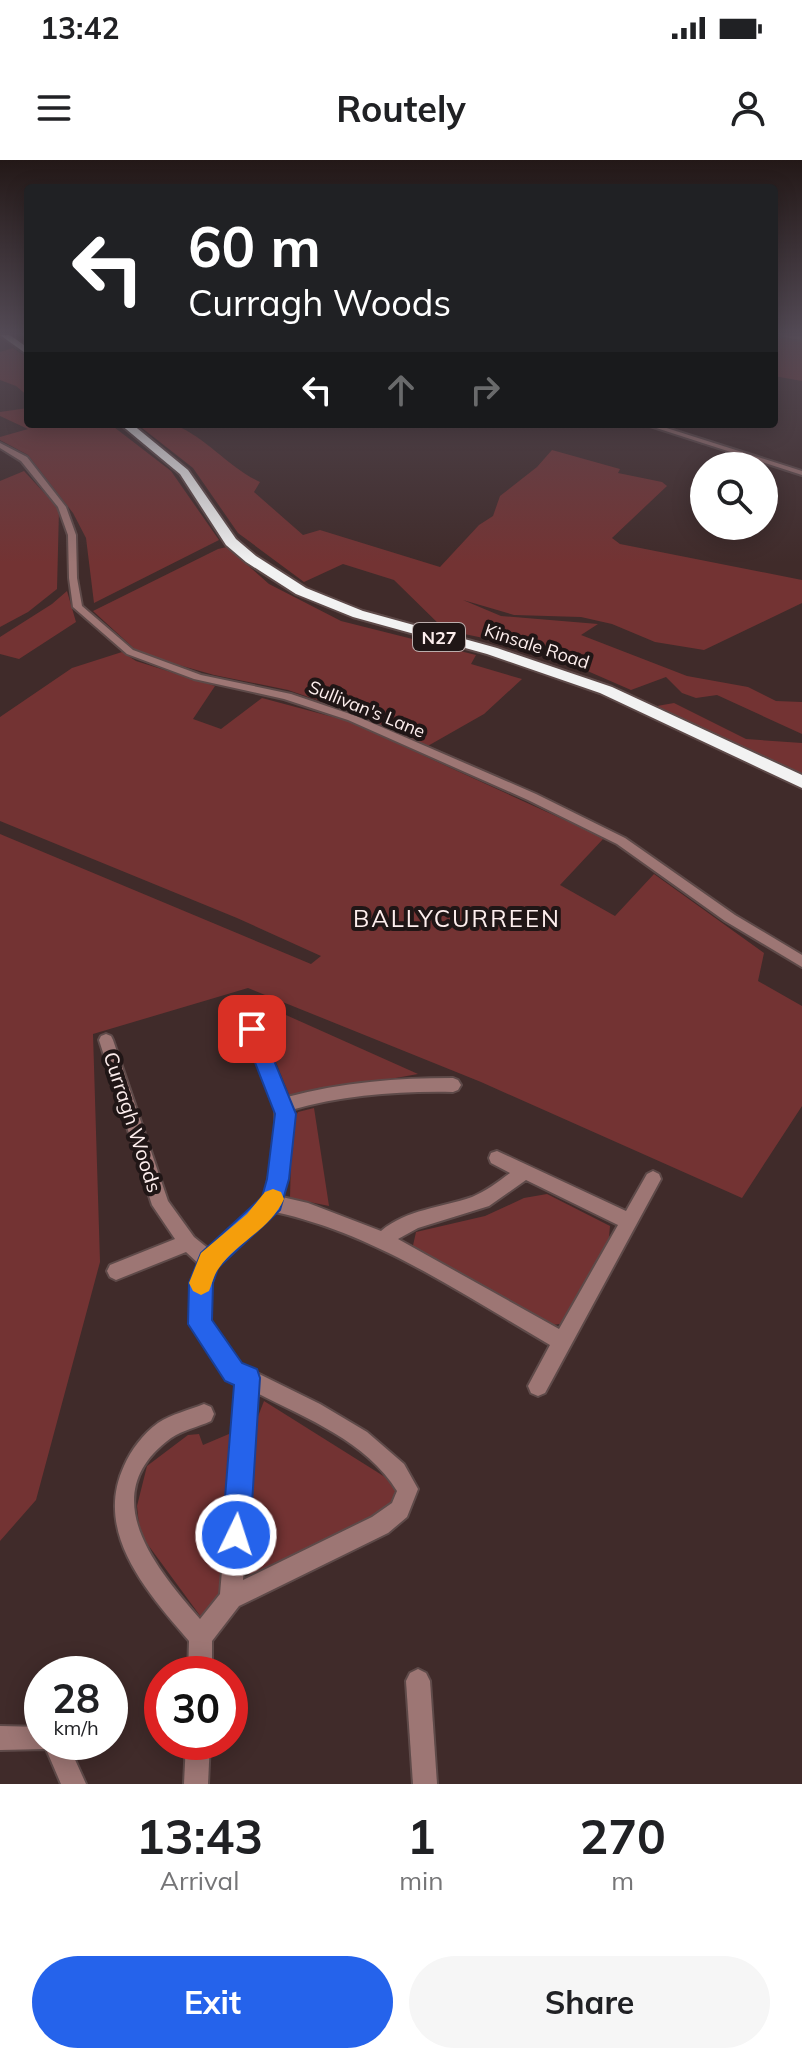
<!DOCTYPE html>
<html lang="en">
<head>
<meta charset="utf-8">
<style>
	:root { --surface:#fff; --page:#f6f6f6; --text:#202124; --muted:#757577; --accent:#2563eb }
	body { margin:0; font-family:Mulish,sans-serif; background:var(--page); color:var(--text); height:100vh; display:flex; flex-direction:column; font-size:30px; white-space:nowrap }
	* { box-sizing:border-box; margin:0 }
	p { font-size:26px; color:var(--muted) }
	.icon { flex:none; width:44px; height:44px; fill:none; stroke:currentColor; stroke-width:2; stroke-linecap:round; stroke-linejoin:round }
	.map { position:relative; height:1624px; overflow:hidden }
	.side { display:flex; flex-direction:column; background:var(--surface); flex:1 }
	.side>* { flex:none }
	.hud { position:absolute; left:24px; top:24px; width:754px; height:244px; border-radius:8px; box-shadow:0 4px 20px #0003; background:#202124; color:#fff; overflow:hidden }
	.buttons { position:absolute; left:690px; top:292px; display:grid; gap:16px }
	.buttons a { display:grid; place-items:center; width:88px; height:88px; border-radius:50%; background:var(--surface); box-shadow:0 4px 20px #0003; font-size:40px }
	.speed { position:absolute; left:24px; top:1496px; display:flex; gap:16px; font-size:40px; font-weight:700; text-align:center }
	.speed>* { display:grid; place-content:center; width:104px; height:104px; border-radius:50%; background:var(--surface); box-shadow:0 4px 20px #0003; line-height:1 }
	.speed small { font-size:20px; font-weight:400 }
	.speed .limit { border:12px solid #d22; background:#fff; color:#111 }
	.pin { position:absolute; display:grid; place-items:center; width:68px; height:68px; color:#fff; margin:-34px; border-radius:16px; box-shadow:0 4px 12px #0006 }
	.me { position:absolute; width:88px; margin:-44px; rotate:4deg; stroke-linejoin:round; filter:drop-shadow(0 0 6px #0008) }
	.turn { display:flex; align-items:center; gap:28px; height:168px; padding:0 32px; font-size:36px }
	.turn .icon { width:104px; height:104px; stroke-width:2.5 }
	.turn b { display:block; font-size:56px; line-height:68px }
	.lanes { display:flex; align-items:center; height:76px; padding:0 32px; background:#0003; justify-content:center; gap:40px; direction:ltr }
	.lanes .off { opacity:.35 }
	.eta { display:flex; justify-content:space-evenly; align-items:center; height:136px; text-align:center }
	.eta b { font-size:48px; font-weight:700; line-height:56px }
	.cta { display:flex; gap:16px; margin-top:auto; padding:16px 32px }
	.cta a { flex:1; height:92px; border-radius:48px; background:var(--accent); color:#fff; font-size:32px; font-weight:700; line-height:92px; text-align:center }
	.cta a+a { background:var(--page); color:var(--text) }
	.status { display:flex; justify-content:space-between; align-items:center; height:56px; padding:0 40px; background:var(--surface); direction:ltr }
	.status svg { height:22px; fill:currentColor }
	header { display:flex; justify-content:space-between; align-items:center; height:104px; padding:0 32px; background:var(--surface); font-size:36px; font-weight:700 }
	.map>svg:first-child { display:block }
	.green { fill:#733333 }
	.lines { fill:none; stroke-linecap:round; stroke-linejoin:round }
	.minor-casing { stroke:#5e4a49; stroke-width:4 }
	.highway-casing { stroke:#5e4a49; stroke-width:4 }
	.minor { fill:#9d7674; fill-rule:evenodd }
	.highway { fill:#f2f2f2; fill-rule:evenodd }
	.route { fill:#2563eb; stroke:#184099; stroke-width:2 }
	.slow { fill:#f59e0b }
	.labels { text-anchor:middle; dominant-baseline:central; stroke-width:8; stroke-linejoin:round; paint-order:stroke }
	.shield { fill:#201616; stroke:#bbadac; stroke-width:2 }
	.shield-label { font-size:18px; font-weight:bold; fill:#fdeeed }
	.far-street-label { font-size:18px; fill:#fdeeed; stroke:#201616 }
	.street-label { font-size:20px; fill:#fdeeed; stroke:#201616 }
	.quarter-label { font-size:24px; letter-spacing:2px; fill:#fdeeed; stroke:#201616 }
</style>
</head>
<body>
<div class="status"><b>13:42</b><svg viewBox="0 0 49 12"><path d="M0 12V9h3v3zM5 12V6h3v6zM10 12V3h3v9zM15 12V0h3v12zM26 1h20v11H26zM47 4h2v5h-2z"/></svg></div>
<header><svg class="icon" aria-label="menu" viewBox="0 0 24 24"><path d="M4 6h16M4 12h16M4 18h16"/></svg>Routely<svg class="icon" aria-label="person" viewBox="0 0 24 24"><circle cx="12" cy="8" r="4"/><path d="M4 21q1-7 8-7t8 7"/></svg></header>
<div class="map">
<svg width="802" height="1624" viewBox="0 0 802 1624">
	<rect width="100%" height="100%" fill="#402b2a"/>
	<g class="green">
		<path d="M774 175 802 180V221L774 216Z"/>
		<path d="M13 188 28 198V236L16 226 0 220V192Z"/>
		<path d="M28 248V264H110L171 311 219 380 94 443 86 378 73 353 28 295 0 280V277L28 269 0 256V252Z"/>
		<path d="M137 264C148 264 165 261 175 265 207 278 229 308 260 322L254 332 303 375 320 370 440 407 479 365 493 356 500 336 537 307 552 290 620 309 618 313 662 322 667 326 612 378 620 384 802 420V443L704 490 655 482 612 464 581 457 514 455 463 440 501 456 598 464 581 475 687 516 748 527 776 541 802 542V574L717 535 696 538 682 533 666 517 631 530 537 489 445 470 394 420 343 404 304 422 238 373 193 308Z"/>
		<path d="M24 311 59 349 57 429 28 452 0 467V321Z"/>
		<path d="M227 387 269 424 341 461 476 495 471 504 522 519 484 554 426 587 358 554 288 530 214 515 140 494 93 451 218 389Z"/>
		<path d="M67 431 76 462 19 499 0 494V477L52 444Z"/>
		<path d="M122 492 136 501 215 526 193 559 221 569 262 538 348 561 604 678 560 725 615 756 654 714 764 793 758 821 802 846V946L742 1038 481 922 248 828 93 874 100 1102 36 1340 0 1381V674L311 804 321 796 237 758 0 661V557L72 508Z"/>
		<path d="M674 543 746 579 802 583V615L657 546Z"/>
		<path d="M277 851 418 914 290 937 258 858Z"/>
		<path d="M314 948 329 1046 290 1038 292 963 298 952Z"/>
		<path d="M547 1034 610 1066 608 1088 560 1164 544 1166 412 1090 416 1072 485 1056 524 1038Z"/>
		<path d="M264 1241 393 1322 398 1334 392 1350 251 1416 243 1407 257 1259Z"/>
		<path d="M236 1271 221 1441 201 1457 140 1374 137 1346 147 1306 188 1275 199 1274 203 1285Z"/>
	</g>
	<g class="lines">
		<g class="minor-casing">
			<g id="minor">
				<path d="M781 175 802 176V180L784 177Z"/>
				<path d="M644 264H654L802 311V315Z"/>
				<path d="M0 283 27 297 66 347 76 375 77 418 82 446 133 490 201 515 291 534 356 556 536 634 625 678 735 755 802 795V807L725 761 617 684 528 640 348 560 284 539 194 519 127 494 73 447 69 418 68 375 58 347 21 301 0 288Z"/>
				<path d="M244 845 249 847 251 851 287 937C342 922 397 918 453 918L458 920 461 925 458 930 453 932C398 931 344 935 291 950L292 983 282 1037 308 1043 381 1071C407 1049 441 1048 472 1037 486 1031 498 1022 510 1013L491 1003 489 998 491 993 497 991 626 1051 647 1014 653 1011 659 1014 661 1019 545 1233 538 1236 531 1233 528 1226 550 1185C462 1134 376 1074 275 1052L216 1107 210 1123 209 1161 241 1205 320 1244 367 1272 404 1304 418 1329 407 1357 388 1373 239 1446 212 1481V1514H188L189 1481C148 1433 93 1373 124 1306 131 1290 143 1274 158 1263 172 1254 189 1250 204 1244L211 1247 214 1254 211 1261C198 1267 183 1270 171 1278 93 1335 156 1408 200 1459L220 1434 238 1223 227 1219 191 1164 192 1123 199 1104 186 1092 116 1120 110 1117 107 1111 110 1105 175 1079 152 1045 99 880 101 876 106 874 111 876 113 880 168 1041 194 1077 209 1089 264 1039 276 983 275 945 237 851 239 847ZM526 1020 618 1065 559 1169 398 1079 418 1068 489 1046ZM257 1233C306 1258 367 1282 397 1331L392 1343 372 1357 243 1420Z"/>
				<path d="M418 1509 426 1513 430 1521 437 1624H413L406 1521 410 1513Z"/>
				<path d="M0 1566 42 1567V1582H67L86 1624H61L46 1589 0 1590Z"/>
				<path d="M186 1582H210L208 1624H184Z"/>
			</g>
		</g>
		<g class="highway-casing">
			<g id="highway">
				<path d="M0 175H10L28 188V195Z"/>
				<path d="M120 264H132L188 310 236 379 256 396 306 428 363 451 497 488 612 527 802 615V628L600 533 487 494 353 457 296 434 246 402 226 385 180 314Z"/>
			</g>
		</g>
		<use href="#minor" class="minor"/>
		<use href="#highway" class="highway"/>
	</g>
	<linearGradient id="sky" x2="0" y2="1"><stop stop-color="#231817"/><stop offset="0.43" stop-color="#534a55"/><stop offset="1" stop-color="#534a55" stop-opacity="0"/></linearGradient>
	<rect width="802" height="403" fill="url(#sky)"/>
	<path class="route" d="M252 861 259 864 261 869 296 954 289 1019 280 1050 218 1108 213 1123 212 1160 242 1203 257 1209 260 1218 250 1375 245 1385 236 1389 226 1385 222 1375 234 1225 225 1221 188 1164 189 1123 201 1093 262 1037 267 1019 275 954 242 869 245 864Z"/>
	<path class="slow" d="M273 1029 281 1032 284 1039C270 1070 237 1082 219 1108 214 1114 212 1124 209 1131L201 1135 193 1131 189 1123 201 1093 247 1054 265 1032Z"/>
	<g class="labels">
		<rect class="shield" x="413" y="463" width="52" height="28" rx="6"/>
		<g class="shield-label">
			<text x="439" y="477">N27</text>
		</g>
		<g class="far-street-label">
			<text transform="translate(537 486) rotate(18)">Kinsale Road</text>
			<text transform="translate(367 549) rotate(22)">Sullivan's Lane</text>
		</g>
		<g class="street-label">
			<text transform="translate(133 962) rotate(72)">Curragh Woods</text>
		</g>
		<g class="quarter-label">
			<text x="457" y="758">BALLYCURREEN</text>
		</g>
	</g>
</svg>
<div class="buttons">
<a><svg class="icon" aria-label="search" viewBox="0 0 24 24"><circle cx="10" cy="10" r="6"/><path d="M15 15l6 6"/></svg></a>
</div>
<div class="speed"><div>28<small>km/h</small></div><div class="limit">30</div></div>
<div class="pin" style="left:252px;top:869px;background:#d93025"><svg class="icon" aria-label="arrive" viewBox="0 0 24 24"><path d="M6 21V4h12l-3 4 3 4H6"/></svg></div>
<svg class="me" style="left:236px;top:1375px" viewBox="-20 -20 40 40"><circle r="17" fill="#2563eb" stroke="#fff" stroke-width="3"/><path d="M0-11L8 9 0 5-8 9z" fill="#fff"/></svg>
<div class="hud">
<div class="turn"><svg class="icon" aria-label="left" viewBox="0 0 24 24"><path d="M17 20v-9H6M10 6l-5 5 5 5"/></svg><div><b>60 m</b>Curragh Woods</div></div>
<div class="lanes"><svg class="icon" aria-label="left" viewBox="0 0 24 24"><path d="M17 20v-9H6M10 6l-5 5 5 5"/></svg><svg class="icon off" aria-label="ahead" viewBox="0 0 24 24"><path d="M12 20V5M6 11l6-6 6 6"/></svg><svg class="icon off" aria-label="right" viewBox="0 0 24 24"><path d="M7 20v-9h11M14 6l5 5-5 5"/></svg></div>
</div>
</div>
<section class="side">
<div class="eta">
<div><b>13:43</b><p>Arrival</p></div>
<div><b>1</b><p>min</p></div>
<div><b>270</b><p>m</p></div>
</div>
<div class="cta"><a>Exit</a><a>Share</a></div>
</section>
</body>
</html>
